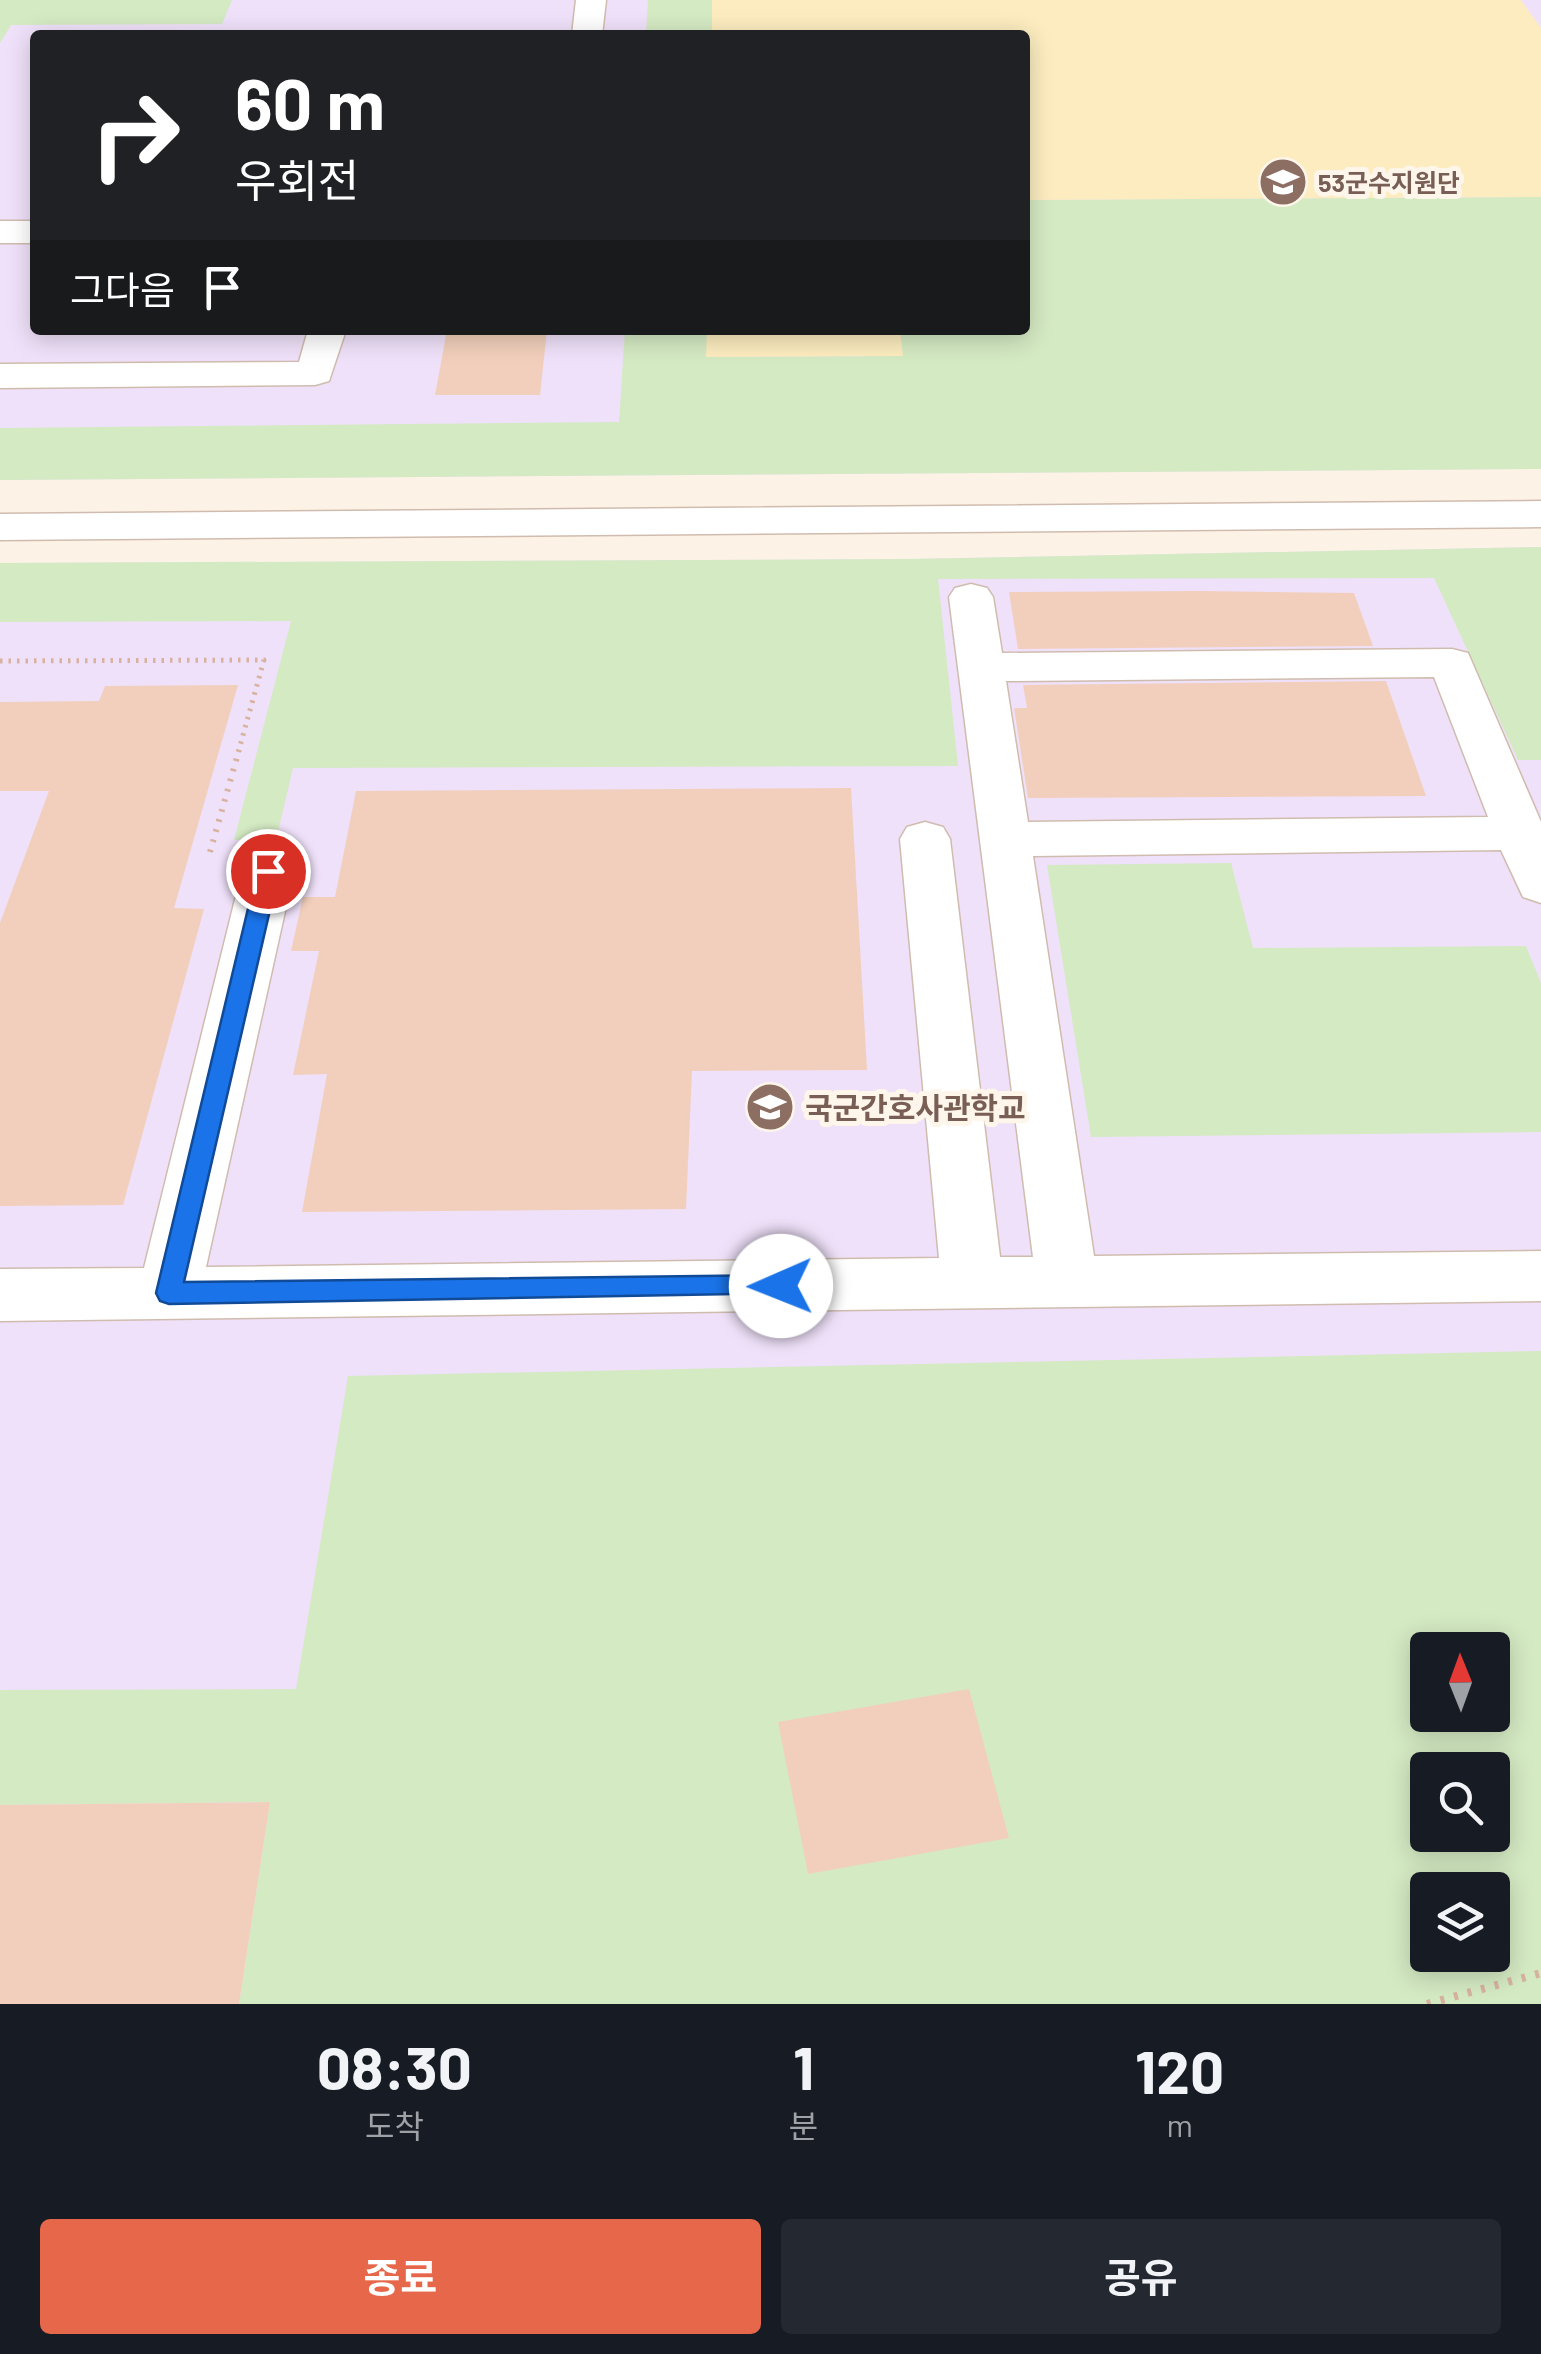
<!DOCTYPE html>
<html lang="ko">
<head>
<meta charset="utf-8">
<style>
	:root { --surface:#171b24; --page:#242831; --text:#f1f3f6; --muted:#9ea1a6; --accent:#e6674a }
	body { margin:0; font-family:Barlow,"Noto Sans KR",sans-serif; background:var(--page); color:var(--text); height:100vh; display:flex; flex-direction:column; font-size:38px; white-space:nowrap }
	* { box-sizing:border-box; margin:0 }
	p { font-size:32px; color:var(--muted) }
	.icon { flex:none; width:55px; height:55px; fill:none; stroke:currentColor; stroke-width:2; stroke-linecap:round; stroke-linejoin:round }
	.map { position:relative; height:2004px; overflow:hidden }
	.drawer { display:flex; flex-direction:column; background:var(--surface); flex:1 }
	.drawer>* { flex:none }
	.guide { position:absolute; left:30px; top:30px; width:1000px; height:305px; border-radius:10px; box-shadow:0 5px 25px #0003; background:#202124; color:#fff; overflow:hidden }
	.needle { width:65px; rotate:359deg }
	.tools { position:absolute; left:1410px; top:1632px; display:grid; gap:20px }
	.tools a { display:grid; place-items:center; width:100px; height:100px; border-radius:10px; background:var(--surface); box-shadow:0 5px 25px #0003; font-size:50px }
	.pin { position:absolute; display:grid; place-items:center; width:85px; height:85px; color:#fff; margin:-42px; border:5px solid #fff; border-radius:50%; box-shadow:0 2px 10px #0007 }
	.me { position:absolute; width:110px; margin:-55px; rotate:269deg; stroke-linejoin:round; filter:drop-shadow(0 0 8px #0008) }
	.turn { display:flex; align-items:center; gap:35px; height:210px; padding:0 40px; font-size:45px }
	.turn .icon { width:130px; height:130px; stroke-width:2.5 }
	.turn b { display:block; font-size:70px; line-height:85px }
	.then { display:flex; align-items:center; height:95px; padding:0 40px; background:#0003; gap:20px; font-size:38px }
	.eta { display:flex; justify-content:space-evenly; align-items:center; height:170px; text-align:center }
	.eta b { font-size:60px; font-weight:700; line-height:70px }
	.action { display:flex; gap:20px; margin-top:auto; padding:20px 40px }
	.action a { flex:1; height:115px; border-radius:10px; background:var(--accent); color:#fff; font-size:40px; font-weight:700; line-height:115px; text-align:center }
	.action a+a { background:var(--page); color:var(--text) }
	.map>svg:first-child { display:block }
	.education { fill:#efe1f9; fill-rule:evenodd }
	.green { fill:#d4eac3; fill-rule:evenodd }
	.sand { fill:#fcecbf }
	.building { fill:#f2cfbc }
	.lines { fill:none; stroke-linecap:round; stroke-linejoin:round }
	.minor-casing { stroke:#d0bcae; stroke-width:3 }
	.path-far2 { stroke:#d7b39f; stroke-width:5; stroke-dasharray:2.5 6; stroke-linecap:butt }
	.path-far1 { stroke:#d7b39f; stroke-width:6; stroke-dasharray:2.5 8; stroke-linecap:butt }
	.path { stroke:#d7b39f; stroke-width:8; stroke-dasharray:4 10; stroke-linecap:butt }
	.minor { fill:#fff; fill-rule:evenodd }
	.route { fill:#1a73e8; stroke:#114b97; stroke-width:2.5 }
	.labels { text-anchor:middle; dominant-baseline:central; stroke-width:10; stroke-linejoin:round; paint-order:stroke }
	.far-education-label { font-size:25px; font-weight:bold; fill:#785e54; stroke:#fff6eb; text-anchor:start }
	.education-label { font-size:30px; font-weight:bold; fill:#785e54; stroke:#fff6eb; text-anchor:start }
</style>
</head>
<body>
<div class="map">
<svg width="1541" height="2004" viewBox="0 0 1541 2004">
	<rect width="100%" height="100%" fill="#fcf2e5"/>
	<g class="education">
		<path d="M0 0H1541V469L0 480ZM35 35H1025V330H35Z"/>
		<path d="M1541 547V2004H0V563L910 559ZM1428 1650H1492V1715H1428ZM1428 1770H1492V1835H1428ZM1428 1890H1492V1955H1428Z"/>
	</g>
	<g class="green">
		<path d="M0 0H232L222 24 11 25 0 43Z"/>
		<path d="M648 0H713V35H646Z"/>
		<path d="M1541 197V469L0 480V428L619 422 625 330H707V357L902 356 900 330H1025V200Z"/>
		<path d="M1541 547V760H1518L1434 578 938 579 958 766 293 768 276 840H234L291 621 0 622V563L910 559Z"/>
		<path d="M1231 863 1253 948 1526 946 1541 983V1132L1091 1137 1047 865Z"/>
		<path d="M1541 1351V2004H239L270 1802 0 1805V1690L296 1689 348 1376ZM1428 1650H1492V1715H1428ZM1428 1770H1492V1835H1428ZM1428 1890H1492V1955H1428Z"/>
	</g>
	<g class="sand">
		<path d="M712 0H1521L1541 28V197L1025 200V35H712Z"/>
		<path d="M707 330H900L903 356 706 357Z"/>
	</g>
	<g class="building">
		<path d="M447 330H547L540 395H435Z"/>
		<path d="M1200 591 1354 593 1373 646 1018 649 1009 592Z"/>
		<path d="M1386 681 1426 796 1028 798 1014 708H1027L1023 685Z"/>
		<path d="M238 685 174 908 204 909 123 1205 0 1206V923L49 791H0V702L99 701 105 686Z"/>
		<path d="M851 788 867 1070 692 1071 686 1209 302 1212 327 1074 293 1075 319 951H291L303 897H335L356 791Z"/>
		<path d="M969 1689 1009 1838 808 1874 778 1722Z"/>
		<path d="M270 1802 239 2004H0V1805Z"/>
	</g>
	<g class="lines">
		<g class="minor-casing">
			<g id="minor">
				<path d="M576 0H606L602 35H572Z"/>
				<rect x="0" y="221" width="35" height="22"/>
				<path d="M308 330H346L329 381 315 385 0 388V364L299 362Z"/>
				<path d="M1541 501V527L0 540V514Z"/>
				<path d="M971 584 987 588 993 597 1002 653 1452 649 1468 653 1541 822V903L1523 897 1501 850 1033 856 1094 1256 1541 1251V1301L0 1321V1269L144 1268 242 871 250 859 268 854 286 859 294 871 206 1267 939 1258 900 839 907 827 925 822 943 827 950 839 1000 1257H1033L949 597 955 588ZM1434 677 1488 817 1028 822 1006 681Z"/>
			</g>
		</g>
		<path class="path-far2" d="M0 661 264 660 238 753"/>
		<path class="path-far1" d="M210 852 239 750"/>
		<path class="path" d="M1427 2004 1541 1973"/>
		<use href="#minor" class="minor"/>
	</g>
	<path class="route" d="M268 864 279 871 184 1282 781 1275 790 1278 794 1286 790 1293 169 1304 160 1301 156 1293 257 871Z"/>
	<defs>
		<g id="university-disc" transform="scale(2.5)"><circle r="9.5" fill="#8d6e63" stroke="#fff6eb"/><path d="M0-5L7-2L0 1L-7-2ZM-4 1L0 2.5L4 1V4Q0 6-4 4Z" fill="#fff"/></g>
	</defs>
	<g fill-rule="evenodd">
		<use href="#university-disc" x="1283" y="182"/>
		<use href="#university-disc" x="770" y="1107"/>
	</g>
	<g class="labels">
		<g class="far-education-label">
			<text x="1318" y="182">53군수지원단</text>
		</g>
		<g class="education-label">
			<text x="805" y="1107">국군간호사관학교</text>
		</g>
	</g>
</svg>
<div class="tools">
<a><svg class="needle" viewBox="-14 -14 28 28"><path d="M0-13l5 13h-10z" fill="#e53935"/><path d="M0 13l5-13h-10z" fill="#9ea1a6"/></svg></a>
<a><svg class="icon" aria-label="search" viewBox="0 0 24 24"><circle cx="10" cy="10" r="6"/><path d="M15 15l6 6"/></svg></a>
<a><svg class="icon" aria-label="layers" viewBox="0 0 24 24"><path d="M12 4l9 5-9 5-9-5zM3 14l9 5 9-5"/></svg></a>
</div>
<div class="pin" style="left:268px;top:871px;background:#d93025"><svg class="icon" aria-label="arrive" viewBox="0 0 24 24"><path d="M6 21V4h12l-3 4 3 4H6"/></svg></div>
<svg class="me" style="left:781px;top:1286px" viewBox="-20 -20 40 40"><circle r="19" fill="#fff"/><path d="M0-13L10 11 0 6-10 11z" fill="#1a73e8"/></svg>
<div class="guide">
<div class="turn"><svg class="icon" aria-label="right" viewBox="0 0 24 24"><path d="M7 20v-9h11M14 6l5 5-5 5"/></svg><div><b>60 m</b>우회전</div></div>
<div class="then">그다음<svg class="icon" aria-label="arrive" viewBox="0 0 24 24"><path d="M6 21V4h12l-3 4 3 4H6"/></svg></div>
</div>
</div>
<section class="drawer">
<div class="eta">
<div><b>08:30</b><p>도착</p></div>
<div><b>1</b><p>분</p></div>
<div><b>120</b><p>m</p></div>
</div>
<div class="action"><a>종료</a><a>공유</a></div>
</section>
</body>
</html>
